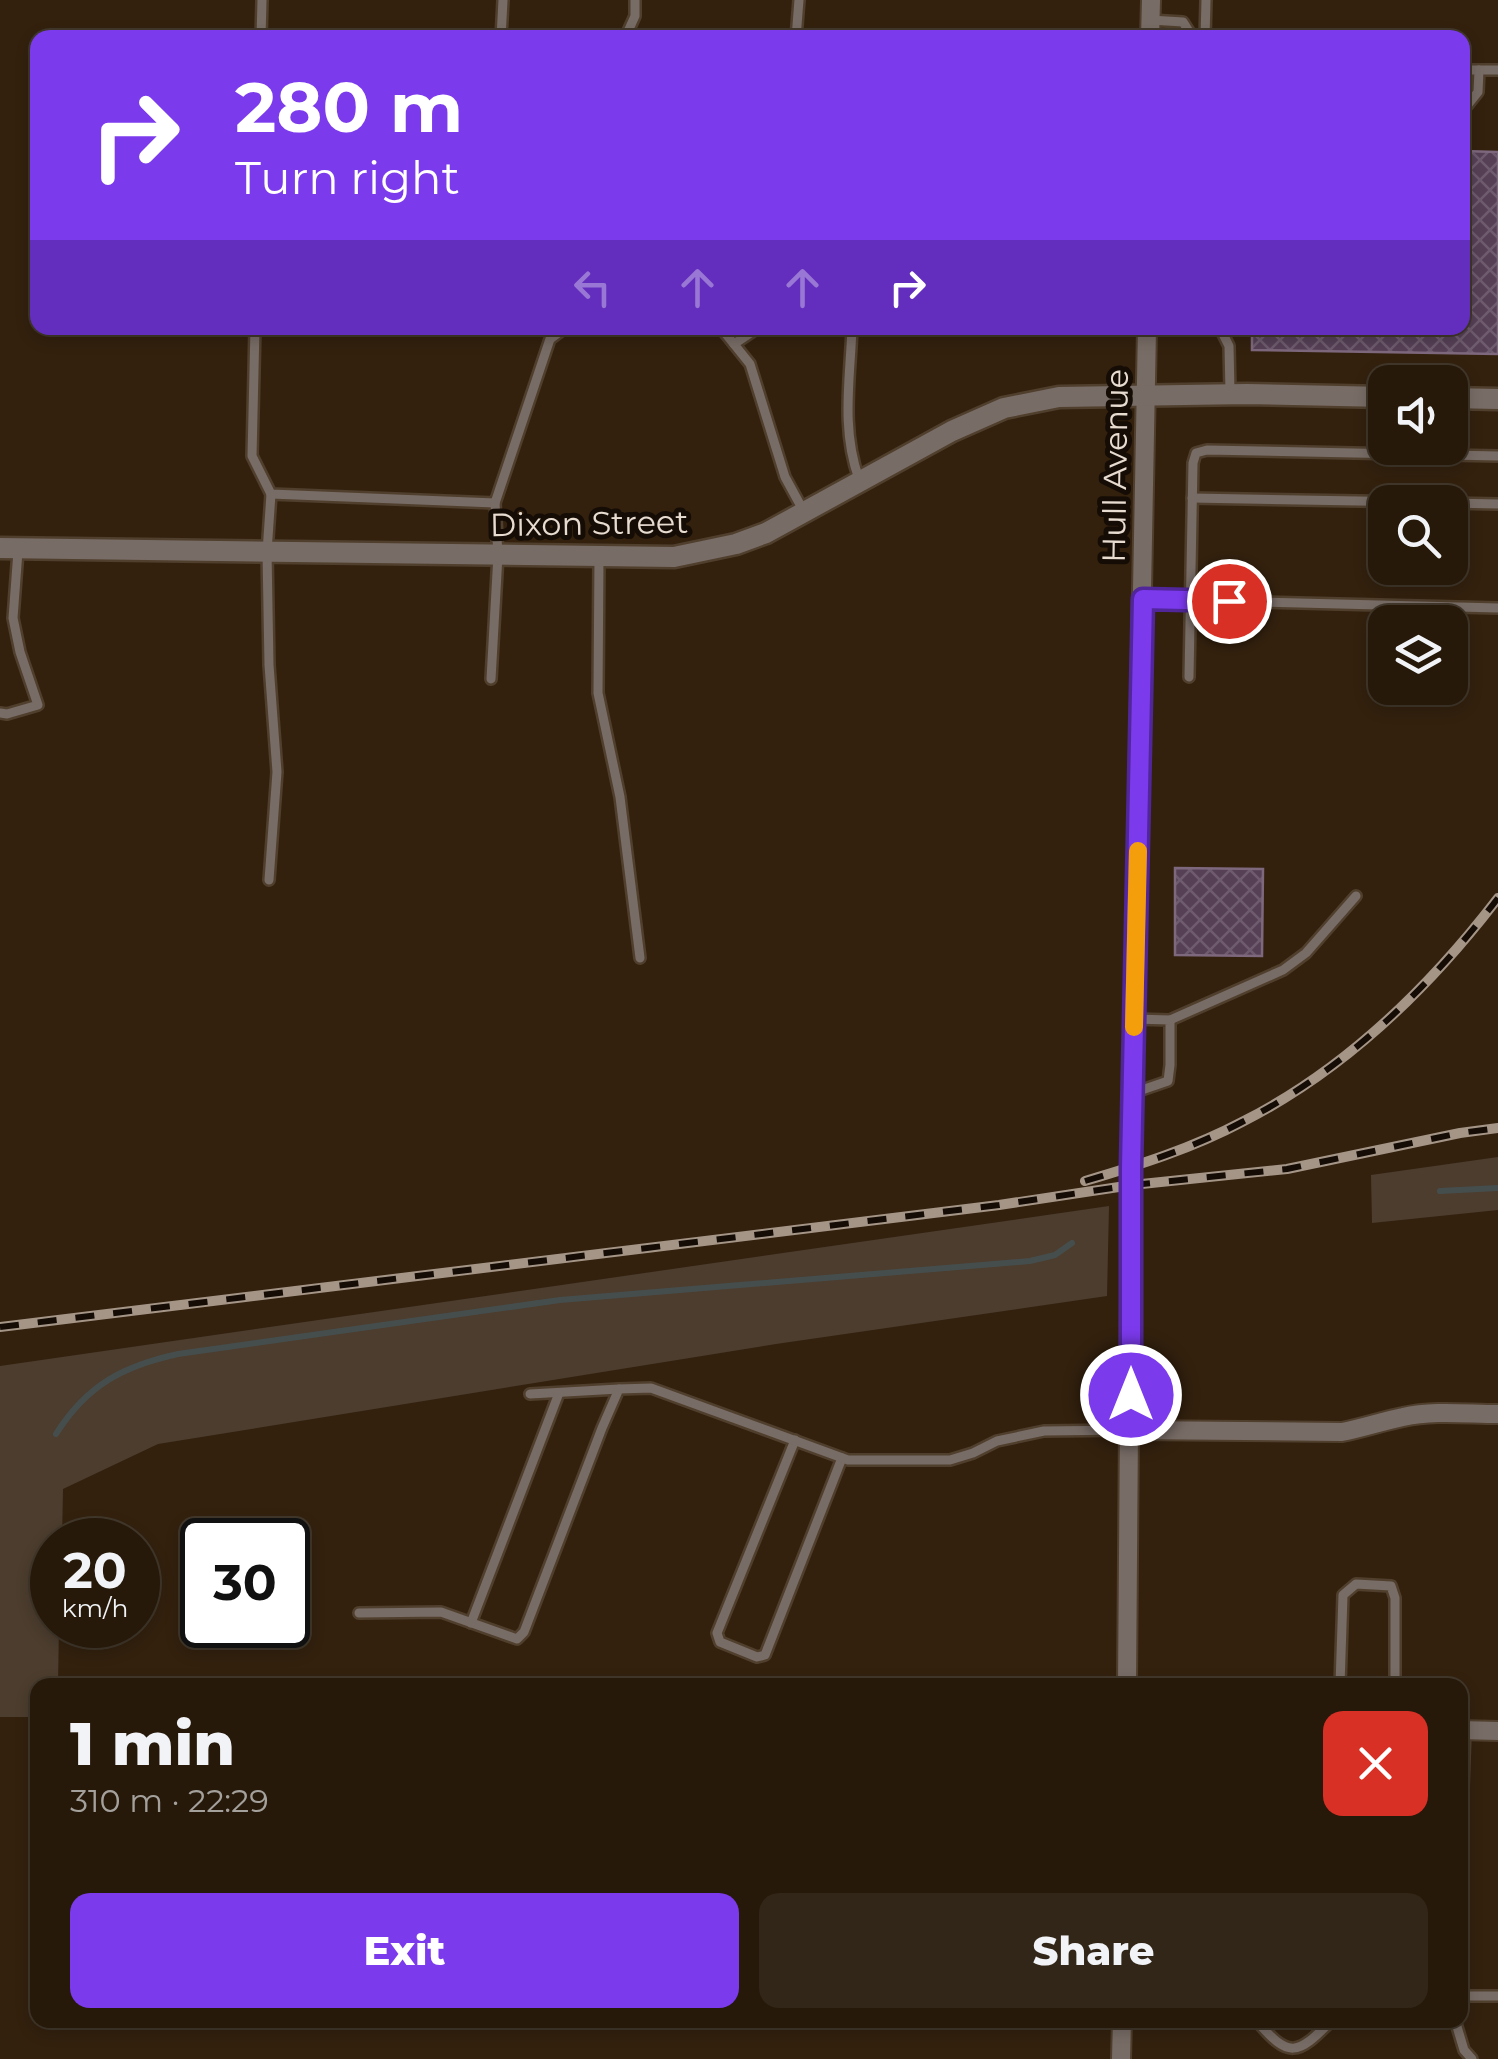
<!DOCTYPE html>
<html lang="en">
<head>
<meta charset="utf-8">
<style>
	:root { --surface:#26190a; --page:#322618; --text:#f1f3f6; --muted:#a4a09c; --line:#42382b; --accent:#7c3aed }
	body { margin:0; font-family:Montserrat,sans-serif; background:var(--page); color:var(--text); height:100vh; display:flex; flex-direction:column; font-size:38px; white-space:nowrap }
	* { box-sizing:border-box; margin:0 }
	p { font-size:32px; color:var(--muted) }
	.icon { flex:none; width:55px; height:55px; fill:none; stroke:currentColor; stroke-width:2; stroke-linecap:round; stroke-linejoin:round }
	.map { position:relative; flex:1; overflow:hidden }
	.details { position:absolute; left:30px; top:1678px; width:1438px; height:350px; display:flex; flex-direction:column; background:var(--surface); border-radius:20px; box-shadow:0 5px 15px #0003,0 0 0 2px var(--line) }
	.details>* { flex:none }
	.hud { position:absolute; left:30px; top:30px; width:1440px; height:305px; border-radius:20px; box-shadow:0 5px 15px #0003,0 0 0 2px var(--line); background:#7c3aed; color:#fff; overflow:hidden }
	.fabs { position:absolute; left:1368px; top:365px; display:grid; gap:20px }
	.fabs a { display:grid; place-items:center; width:100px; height:100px; border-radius:20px; background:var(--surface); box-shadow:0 5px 15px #0003,0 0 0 2px var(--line); font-size:50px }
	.speed { position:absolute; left:30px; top:1518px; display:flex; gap:20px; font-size:50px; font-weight:700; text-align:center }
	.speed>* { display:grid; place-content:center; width:130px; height:130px; border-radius:50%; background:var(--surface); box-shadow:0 5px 15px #0003,0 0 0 2px var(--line); line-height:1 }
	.speed small { font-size:25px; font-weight:400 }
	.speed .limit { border:5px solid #111; border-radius:15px; background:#fff; color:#111 }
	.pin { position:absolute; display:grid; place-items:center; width:85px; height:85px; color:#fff; margin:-42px; border:5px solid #fff; border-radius:50%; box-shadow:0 2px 10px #0007 }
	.me { position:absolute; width:110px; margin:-55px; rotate:0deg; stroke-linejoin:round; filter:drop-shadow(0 0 8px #0008) }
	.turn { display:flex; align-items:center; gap:35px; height:210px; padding:0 40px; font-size:45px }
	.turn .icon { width:130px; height:130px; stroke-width:2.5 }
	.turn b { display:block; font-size:70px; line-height:85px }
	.lanes { display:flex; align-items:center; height:95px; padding:0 40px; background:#0003; justify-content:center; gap:50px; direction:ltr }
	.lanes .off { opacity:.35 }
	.round { display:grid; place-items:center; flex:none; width:105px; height:105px; border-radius:20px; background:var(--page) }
	.headline { display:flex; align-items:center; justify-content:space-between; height:170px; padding:0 40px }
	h1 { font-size:60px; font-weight:800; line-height:75px }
	.cta { display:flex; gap:20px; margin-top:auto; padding:20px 40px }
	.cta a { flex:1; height:115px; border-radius:20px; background:var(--accent); color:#fff; font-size:40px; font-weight:800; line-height:115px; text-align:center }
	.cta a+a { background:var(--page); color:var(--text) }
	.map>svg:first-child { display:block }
	.green { fill:#4c3d2e }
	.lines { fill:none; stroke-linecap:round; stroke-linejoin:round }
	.stream { stroke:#464e4d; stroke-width:6 }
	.building { fill:url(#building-cross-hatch); stroke:#7e687d; stroke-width:2.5 }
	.service-casing { stroke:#503f2d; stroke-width:14 }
	.minor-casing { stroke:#503f2d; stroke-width:22 }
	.tertiary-casing { stroke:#503f2d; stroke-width:25 }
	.service { stroke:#786c66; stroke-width:9 }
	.minor { stroke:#786c66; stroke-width:18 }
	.tertiary { stroke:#786c66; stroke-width:20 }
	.rail-casing { stroke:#a49587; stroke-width:10 }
	.rail { stroke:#140c05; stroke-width:6; stroke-dasharray:19; stroke-linecap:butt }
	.route-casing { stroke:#51269a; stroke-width:25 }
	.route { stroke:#7c3aed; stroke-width:18 }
	.slow { stroke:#f59e0b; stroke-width:18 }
	.labels { text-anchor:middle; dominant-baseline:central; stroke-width:10; stroke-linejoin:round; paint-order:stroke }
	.street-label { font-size:32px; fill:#e8dcd1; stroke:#140c05 }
</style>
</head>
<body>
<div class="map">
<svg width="1498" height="2059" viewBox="0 0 1498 2059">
	<defs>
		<pattern id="building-cross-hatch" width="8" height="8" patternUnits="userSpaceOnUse" patternTransform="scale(2.5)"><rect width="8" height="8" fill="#564056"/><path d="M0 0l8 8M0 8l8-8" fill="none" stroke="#6e5b6d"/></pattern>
	</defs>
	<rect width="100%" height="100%" fill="#33210e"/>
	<g class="green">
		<path d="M1498 1157V1210L1372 1223 1371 1175Z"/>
		<path d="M1109 1206 1107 1296 776 1344 158 1444 63 1489 62 1540H52V1625H59L58 1685H38L37 1717H0V1366Z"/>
	</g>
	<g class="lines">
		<g class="stream">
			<path d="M1440 1191 1498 1188"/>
			<path d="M56 1434C87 1385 123 1366 178 1354L560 1300 1030 1261 1055 1255 1072 1243"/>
		</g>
	</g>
	<g class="building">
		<path d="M1462 151 1498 152V354L1252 350V328H1462Z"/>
		<path d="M1175 868 1263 869 1262 956 1175 955Z"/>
	</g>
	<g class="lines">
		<g class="service-casing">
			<g id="service">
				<path d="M1150 20 1183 22 1193 38"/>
				<path d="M261 38 262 0"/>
				<path d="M501 38 503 0"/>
				<path d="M625 38 635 16V0"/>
				<path d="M796 38 799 0"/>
				<path d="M1205 38 1206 0"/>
				<path d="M1462 70H1498"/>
				<path d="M1462 112 1478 92 1479 70"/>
				<path d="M255 328 252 456 271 494 495 503 550 339 565 328"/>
				<path d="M721 328 750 364 785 477 803 510"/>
				<path d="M852 328C850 380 841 429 859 479"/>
				<path d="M1220 328 1229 346 1230 392"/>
				<path d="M734 344 758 328"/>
				<path d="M1192 498 1418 502"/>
				<path d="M1450 503 1498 504"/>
				<path d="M599 557 598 693 620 797 640 958"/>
				<path d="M1143 599 1498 608"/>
				<path d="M1189 677 1193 463 1196 453 1207 450 1498 456"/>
				<path d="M491 679 498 555 495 503"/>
				<path d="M0 713 7 714 38 705 20 652 13 618 18 551"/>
				<path d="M269 880 277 772 269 665 267 552 271 494"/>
				<path d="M1170 1020 1283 970 1306 953 1356 896"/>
				<path d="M1133 1093 1168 1081 1170 1065V1020L1134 1019"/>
				<path d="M530 1394 619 1389"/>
				<path d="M795 1440 717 1633 720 1642 757 1657 765 1655 842 1458"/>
				<path d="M359 1613 441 1612 517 1639 524 1632 602 1428 619 1389 651 1388 848 1460H950L973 1453 997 1441 1044 1431 1128 1430"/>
				<path d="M471 1623 559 1393"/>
				<path d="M1340 1685 1343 1595 1356 1584 1391 1586 1395 1598V1685"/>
				<path d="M1460 1872 1465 1730"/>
				<path d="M1460 1996H1498"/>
				<path d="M1256 2020C1289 2059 1297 2056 1332 2020"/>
				<path d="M1455 2020 1464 2050 1472 2059"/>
			</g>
		</g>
		<g class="minor-casing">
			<g id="minor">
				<path d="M1150 38 1151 0"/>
				<path d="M1131 1430 1342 1432C1363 1428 1383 1421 1403 1417 1434 1410 1467 1414 1498 1414"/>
				<path d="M1127 1685 1131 1167 1147 328"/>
				<path d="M1460 1730 1498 1731"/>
				<path d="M1121 2059 1122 2020"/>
			</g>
		</g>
		<g class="tertiary-casing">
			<g id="tertiary">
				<path d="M1450 398 1498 399"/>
				<path d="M0 548 674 557 736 544 766 533 952 431 1004 408 1059 397 1247 394 1385 397"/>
			</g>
		</g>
		<use href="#service" class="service"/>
		<use href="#minor" class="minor"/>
		<use href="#tertiary" class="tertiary"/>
		<g class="rail-casing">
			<g id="rail">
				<path d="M1085 1181C1139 1165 1193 1148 1242 1122 1345 1070 1429 988 1498 898"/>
				<path d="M0 1327 999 1205 1132 1185 1287 1169 1460 1133 1498 1128"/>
			</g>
		</g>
		<use href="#rail" class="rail"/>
	</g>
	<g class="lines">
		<g class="route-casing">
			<path id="route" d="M1131 1395V1167L1143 599 1229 601"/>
		</g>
		<use href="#route" class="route"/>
		<path class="slow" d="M1134 1027 1138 851"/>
	</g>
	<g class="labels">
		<g class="street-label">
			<text transform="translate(1115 466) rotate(-89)">Hull Avenue</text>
			<text transform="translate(589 523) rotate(-1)">Dixon Street</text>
		</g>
	</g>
</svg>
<div class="fabs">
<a><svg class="icon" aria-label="sound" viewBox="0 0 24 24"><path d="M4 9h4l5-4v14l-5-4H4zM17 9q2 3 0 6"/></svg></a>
<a><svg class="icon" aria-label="search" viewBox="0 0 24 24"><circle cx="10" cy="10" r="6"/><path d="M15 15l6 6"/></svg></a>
<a><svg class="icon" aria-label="layers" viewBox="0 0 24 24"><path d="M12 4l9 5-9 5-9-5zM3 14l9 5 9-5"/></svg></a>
</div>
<div class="speed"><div>20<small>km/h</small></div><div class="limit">30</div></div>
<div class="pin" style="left:1229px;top:601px;background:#d93025"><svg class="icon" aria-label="arrive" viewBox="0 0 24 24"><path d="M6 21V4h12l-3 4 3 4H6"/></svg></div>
<svg class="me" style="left:1131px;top:1395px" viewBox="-20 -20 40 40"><circle r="17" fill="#7c3aed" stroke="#fff" stroke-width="3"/><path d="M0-11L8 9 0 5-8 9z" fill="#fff"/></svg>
<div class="hud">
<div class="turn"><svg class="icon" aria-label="right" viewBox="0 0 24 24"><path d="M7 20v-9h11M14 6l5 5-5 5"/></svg><div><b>280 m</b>Turn right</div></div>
<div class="lanes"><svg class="icon off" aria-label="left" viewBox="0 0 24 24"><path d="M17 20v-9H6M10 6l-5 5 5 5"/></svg><svg class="icon off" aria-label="ahead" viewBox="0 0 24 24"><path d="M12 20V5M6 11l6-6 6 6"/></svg><svg class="icon off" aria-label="ahead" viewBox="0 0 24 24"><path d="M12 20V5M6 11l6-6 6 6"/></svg><svg class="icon" aria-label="right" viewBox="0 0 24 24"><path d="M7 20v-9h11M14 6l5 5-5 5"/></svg></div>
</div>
<section class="details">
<div class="headline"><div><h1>1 min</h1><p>310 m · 22:29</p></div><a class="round" style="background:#d93025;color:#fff"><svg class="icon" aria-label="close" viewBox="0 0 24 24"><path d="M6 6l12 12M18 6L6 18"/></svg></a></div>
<div class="cta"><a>Exit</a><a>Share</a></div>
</section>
</div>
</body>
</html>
